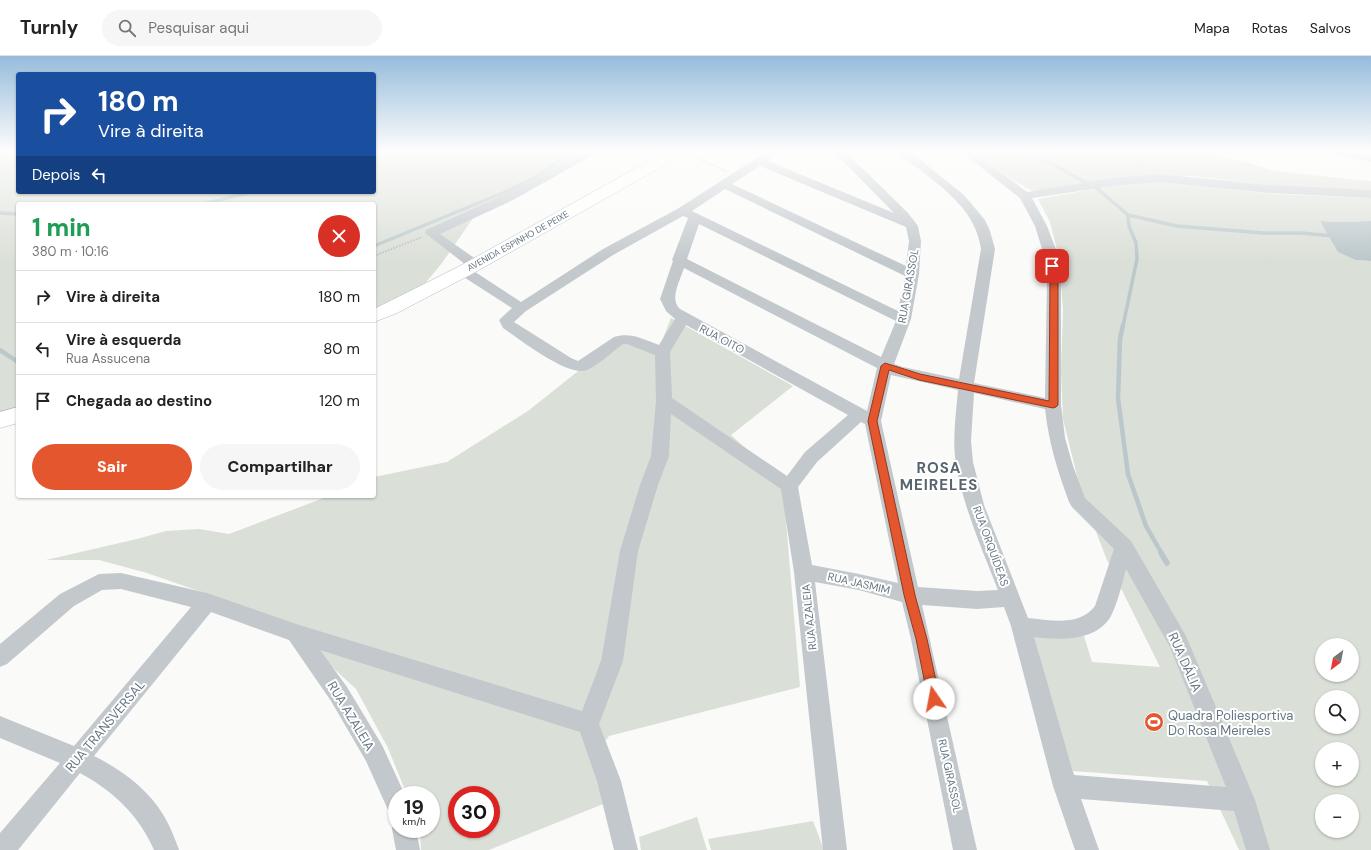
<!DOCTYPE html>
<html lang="pt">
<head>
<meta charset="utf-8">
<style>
	:root { --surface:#fff; --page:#f6f6f6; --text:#222; --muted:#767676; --line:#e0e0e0; --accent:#e4572e }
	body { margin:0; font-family:"DM Sans",sans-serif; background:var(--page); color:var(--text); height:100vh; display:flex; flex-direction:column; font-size:15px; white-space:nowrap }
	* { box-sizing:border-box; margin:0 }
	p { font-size:13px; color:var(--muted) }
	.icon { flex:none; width:22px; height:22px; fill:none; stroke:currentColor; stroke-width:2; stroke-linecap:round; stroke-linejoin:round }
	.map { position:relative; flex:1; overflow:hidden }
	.details { position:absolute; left:16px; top:146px; width:360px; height:296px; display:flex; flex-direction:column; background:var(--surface); border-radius:4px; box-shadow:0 1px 3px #0004 }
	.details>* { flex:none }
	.top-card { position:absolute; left:16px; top:16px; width:360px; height:122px; border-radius:4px; box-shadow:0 1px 3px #0004; background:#1a4fa0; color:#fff; overflow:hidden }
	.needle { width:26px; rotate:212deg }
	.buttons { position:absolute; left:1315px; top:582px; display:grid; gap:8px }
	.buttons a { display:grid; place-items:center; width:44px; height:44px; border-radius:50%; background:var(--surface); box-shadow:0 1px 3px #0004; font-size:20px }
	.speed { position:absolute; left:388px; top:730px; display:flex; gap:8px; font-size:20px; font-weight:700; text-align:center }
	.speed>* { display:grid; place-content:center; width:52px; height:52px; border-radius:50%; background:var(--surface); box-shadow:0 1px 3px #0004; line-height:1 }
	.speed small { font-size:10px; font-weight:400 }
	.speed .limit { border:6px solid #d22; background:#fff; color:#111 }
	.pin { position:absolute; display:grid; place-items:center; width:34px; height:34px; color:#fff; margin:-17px; border-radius:8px; box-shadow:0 2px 6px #0006 }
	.me { position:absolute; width:44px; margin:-22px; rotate:348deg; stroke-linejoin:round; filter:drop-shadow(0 0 3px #0008) }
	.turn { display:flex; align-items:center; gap:14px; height:84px; padding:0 16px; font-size:18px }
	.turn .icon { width:52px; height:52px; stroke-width:2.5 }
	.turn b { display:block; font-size:28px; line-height:34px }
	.then { display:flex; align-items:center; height:38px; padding:0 16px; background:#0003; gap:8px; font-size:15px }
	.round { display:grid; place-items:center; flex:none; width:42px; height:42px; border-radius:21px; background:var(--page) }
	.summary { display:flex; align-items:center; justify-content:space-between; height:68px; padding:0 16px }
	h1 { font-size:24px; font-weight:800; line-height:30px; color:#1e9e55 }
	.cta { display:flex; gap:8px; margin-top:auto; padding:8px 16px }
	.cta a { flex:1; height:46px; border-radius:24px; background:var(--accent); color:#fff; font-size:16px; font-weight:800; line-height:46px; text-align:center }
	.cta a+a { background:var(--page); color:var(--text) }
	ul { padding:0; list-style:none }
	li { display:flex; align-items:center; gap:12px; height:52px; padding:0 16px; border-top:1px solid var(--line) }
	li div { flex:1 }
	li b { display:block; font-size:15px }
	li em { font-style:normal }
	header { display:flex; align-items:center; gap:24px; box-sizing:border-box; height:56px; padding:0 20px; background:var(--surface); border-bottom:1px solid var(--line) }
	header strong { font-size:19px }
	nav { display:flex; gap:22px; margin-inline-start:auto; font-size:14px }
	.search { width:280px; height:36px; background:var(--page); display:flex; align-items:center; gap:10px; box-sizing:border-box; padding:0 14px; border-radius:22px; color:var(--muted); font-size:15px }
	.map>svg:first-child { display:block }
	.green { fill:#dadfd7; fill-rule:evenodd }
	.water { fill:#bbc7cb }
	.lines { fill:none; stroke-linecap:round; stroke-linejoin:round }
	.stream-far2 { stroke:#bbc7cb; stroke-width:3.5 }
	.stream-far1 { stroke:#bbc7cb; stroke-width:4.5 }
	.stream { stroke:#bbc7cb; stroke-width:5.5 }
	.secondary-casing { stroke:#b3babf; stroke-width:1 }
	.path { stroke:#bbbfc2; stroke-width:2; stroke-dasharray:1.5 1.5; stroke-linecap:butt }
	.street { fill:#c3c8cc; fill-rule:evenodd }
	.secondary { fill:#fff; fill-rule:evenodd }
	.route { fill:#e4572e; stroke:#94391e }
	.labels { text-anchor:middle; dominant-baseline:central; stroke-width:4; stroke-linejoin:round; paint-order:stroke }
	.far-street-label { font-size:9px; fill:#657683; stroke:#fff }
	.street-label { font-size:11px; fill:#657683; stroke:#fff }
	.near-street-label { font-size:13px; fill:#657683; stroke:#fff }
	.near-poi-label { font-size:13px; fill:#657683; stroke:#fff; text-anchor:start }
	.district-label { font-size:15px; font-weight:bold; letter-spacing:1px; fill:#57646e; stroke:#fff }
</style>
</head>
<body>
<header>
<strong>Turnly</strong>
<div class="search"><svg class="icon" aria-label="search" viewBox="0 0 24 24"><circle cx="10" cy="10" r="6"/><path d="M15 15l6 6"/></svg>Pesquisar aqui</div>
<nav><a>Mapa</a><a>Rotas</a><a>Salvos</a></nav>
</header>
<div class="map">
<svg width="1371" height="794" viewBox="0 0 1371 794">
	<rect width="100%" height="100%" fill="#fafaf8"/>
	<g class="green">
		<path d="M0 94H18V136H374V94H600L476 158 442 207 423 230 374 253V148H18V352L0 357Z"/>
		<path d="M973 94H1203L1276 115 1357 124 1371 125V134L1274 130 1192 120 1143 119 1121 121 1035 136 1014 125Z"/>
		<path d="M1155 125 1272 138 1371 142V165H1353L1337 167 1320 166 1356 204 1371 205V794H1239L1207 725 1073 715 1033 583V578L1039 577 1084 580 1092 606 1160 611 1107 504 1082 440 1063 363 1061 314 1063 254 1059 202 1050 166 1038 143 1129 127ZM1322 589H1352V619H1322ZM1322 641H1352V671H1322ZM1322 693H1352V723H1322ZM1322 745H1352V775H1322Z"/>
		<path d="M671 262 793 330 731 379 772 416 783 430 800 631 609 680 603 688 623 740 489 794H421L420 773H431V739H407L388 692 356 633 310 591 236 548 147 517 99 504H46L137 483 166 475 199 473 229 478 329 440H374V421L447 406 528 355 621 281 659 292ZM457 739H491V773H457Z"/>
		<path d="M697 761 707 794H641L639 781Z"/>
		<path d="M813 765 824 794H711L708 783Z"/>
	</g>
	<path class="water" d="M1320 165C1337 167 1354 165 1371 165V205L1356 204 1338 196Z"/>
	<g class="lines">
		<g class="stream-far2">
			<path d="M1031 94 1043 103 1099 134 1128 159 1177 170 1264 177H1301L1334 180"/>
			<path d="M203 148 252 136"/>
			<path d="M0 157 18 158"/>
			<path d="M374 190 505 136 542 118 573 94"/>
			<path d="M1123 270 1137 203 1136 187 1129 170 1128 159"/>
		</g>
		<g class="stream-far1">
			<path d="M1123 269 1120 283 1118 342 1128 418 1146 470 1162 498"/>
			<path d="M0 294 18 306"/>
		</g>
		<path class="stream" d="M1161 497 1167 507"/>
		<g class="secondary-casing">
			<g id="secondary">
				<path d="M669 94H688L686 97 470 219 397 257 374 266V253L458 211Z"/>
				<path d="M18 351V367L0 372V356Z"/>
			</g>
		</g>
		<g class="path">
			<path d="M1109 94 1150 111"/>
			<path d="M692 100 726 115"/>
			<path d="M374 200 422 181"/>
		</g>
		<g class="street">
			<path d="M588 94H602L513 144 440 178 480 206 482 209 480 212H470L425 177 426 174 505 138Z"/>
			<path d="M769 94H782L768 105 894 157 843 105 828 94H841L851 101 908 157 918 170 921 185 919 218 911 263 894 308 903 311 959 323 981 193C976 156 947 135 919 113 911 107 901 102 895 94H908L964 139 985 164 990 175 995 193 974 327 1045 342 1047 225 1043 196 1035 170 1020 142 959 94H972L1027 136 1120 121 1160 118 1268 129 1371 134V142L1268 137 1160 126 1120 129 1032 142 1047 170 1057 196 1061 225V349L1065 382 1073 410 1085 442 1131 485 1186 580 1255 744 1270 794H1246L1234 755 1081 743 1099 794H1075L1053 730 1011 570 1004 551 977 553 922 549 977 794H953L911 583 902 546 859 534 815 526 847 794H823L794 516 781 433 671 358 669 400 658 429 638 495 623 605 599 668 621 725 638 794H614L597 725 580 676 320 594 347 631 382 689 405 739H397V760L389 756 366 705 331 645 289 584 211 556 94 700C122 714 148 733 164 760 170 770 175 783 179 794H154C139 759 113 735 80 717L18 794H0V777L60 707 0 682V660L74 690 191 551 121 533 102 534 74 550 7 608 0 611V588L60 538 99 518 121 517 207 537 296 568 582 655 601 605 620 495 640 429 651 400 656 345 655 299 627 288H623C612 296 600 308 587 314 569 322 519 283 503 272L499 264 512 252 459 218 457 215 459 212H469L521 246 603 193 679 152ZM760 110 906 171 909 185 906 210 732 128ZM725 133 905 220 898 255 692 155ZM683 160 688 162 672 204 673 205 660 243 666 255 675 263 659 289C643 283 630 276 614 281L578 305 571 302 514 266 526 255 613 199ZM699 168 896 265 881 301 687 203ZM684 212 877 312 867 355 680 253C669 243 680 225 684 212ZM686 269 848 359 805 396 787 420 672 342 670 296ZM891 319 958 334C956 358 952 384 956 407 963 451 982 493 998 534L977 535 918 531 881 365ZM974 337 1045 353C1049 388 1057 413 1069 446L1072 451 1114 493 1095 550C1079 571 1050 564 1028 562L984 449 973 406 971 385ZM861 366 865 368 898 527 859 518 812 509 798 431 817 406ZM1126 513 1170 591 1226 731 1074 719 1034 581C1060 584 1096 586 1111 560 1118 546 1122 528 1126 513Z"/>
			<path d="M1322 94H1346L1371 100V106L1327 97Z"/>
			<path d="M395 764H397V773H416L420 794H396L392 773Z"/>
		</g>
		<use href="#secondary" class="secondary"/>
	</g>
	<linearGradient id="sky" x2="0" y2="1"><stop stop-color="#96bcdc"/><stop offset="0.46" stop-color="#fdfdfc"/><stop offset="1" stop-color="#fdfdfc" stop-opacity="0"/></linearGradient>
	<rect width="1371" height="206" fill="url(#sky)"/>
	<path class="route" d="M1052 208 1056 210 1058 225V349L1056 351 1053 352 919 324 889 314 877 365 915 539 927 583 940 643 938 647 934 649 930 647 928 643 916 583 904 539 868 365 881 310 885 307 920 318 1049 345 1050 225 1049 210Z"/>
	<defs>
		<g id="stadium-disc" transform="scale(1)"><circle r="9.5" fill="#e4572e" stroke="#fff"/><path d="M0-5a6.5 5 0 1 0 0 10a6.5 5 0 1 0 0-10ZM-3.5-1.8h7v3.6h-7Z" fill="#fff"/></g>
	</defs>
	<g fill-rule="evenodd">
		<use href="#stadium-disc" x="1154" y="666"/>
	</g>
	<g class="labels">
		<g class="far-street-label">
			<text transform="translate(518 185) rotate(-29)">AVENIDA ESPINHO DE PEIXE</text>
		</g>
		<g class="street-label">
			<text transform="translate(908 230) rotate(-80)">RUA GIRASSOL</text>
			<text transform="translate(722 283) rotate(28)">RUA OITO</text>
			<text transform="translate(991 490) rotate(70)">RUA ORQUÍDEAS</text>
			<text transform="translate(859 527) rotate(13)">RUA JASMIM</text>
			<text transform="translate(809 561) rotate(-96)">RUA AZALEIA</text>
			<text transform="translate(950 720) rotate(78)">RUA GIRASSOL</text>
		</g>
		<g class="near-street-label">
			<text transform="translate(1185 606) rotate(66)">RUA DÁLIA</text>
			<text transform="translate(351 660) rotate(59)">RUA AZALEIA</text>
			<text transform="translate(105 670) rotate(-50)">RUA TRANSVERSAL</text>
		</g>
		<g class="near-poi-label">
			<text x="1168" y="659">Quadra Poliesportiva<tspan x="1168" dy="15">Do Rosa Meireles</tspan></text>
		</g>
		<g class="district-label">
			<text x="939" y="412">ROSA<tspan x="939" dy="17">MEIRELES</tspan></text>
		</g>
	</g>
</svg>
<div class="buttons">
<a><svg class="needle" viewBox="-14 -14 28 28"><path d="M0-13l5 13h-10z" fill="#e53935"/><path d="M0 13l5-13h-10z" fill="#767676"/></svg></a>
<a><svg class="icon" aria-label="search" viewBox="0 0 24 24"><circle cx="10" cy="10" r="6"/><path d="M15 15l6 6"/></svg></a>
<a>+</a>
<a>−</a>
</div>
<div class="speed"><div>19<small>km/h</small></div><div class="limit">30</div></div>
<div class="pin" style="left:1052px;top:210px;background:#d93025"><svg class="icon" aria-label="arrive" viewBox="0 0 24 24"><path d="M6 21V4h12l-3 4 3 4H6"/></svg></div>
<svg class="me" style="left:934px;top:643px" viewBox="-20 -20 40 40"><circle r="19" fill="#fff"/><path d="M0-13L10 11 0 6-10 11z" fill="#e4572e"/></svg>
<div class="top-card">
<div class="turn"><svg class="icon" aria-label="right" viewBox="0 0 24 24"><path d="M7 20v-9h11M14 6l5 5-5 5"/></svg><div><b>180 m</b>Vire à direita</div></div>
<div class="then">Depois<svg class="icon" aria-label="left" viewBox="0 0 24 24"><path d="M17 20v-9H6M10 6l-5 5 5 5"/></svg></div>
</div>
<section class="details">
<div class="summary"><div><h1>1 min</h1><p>380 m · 10:16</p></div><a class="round" style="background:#d93025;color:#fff"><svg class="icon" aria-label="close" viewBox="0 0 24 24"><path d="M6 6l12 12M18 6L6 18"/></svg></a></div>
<ul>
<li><svg class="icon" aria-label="right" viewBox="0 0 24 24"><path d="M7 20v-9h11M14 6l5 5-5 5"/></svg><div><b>Vire à direita</b></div><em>180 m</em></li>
<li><svg class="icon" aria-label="left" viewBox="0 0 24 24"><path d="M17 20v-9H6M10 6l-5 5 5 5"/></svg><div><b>Vire à esquerda</b><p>Rua Assucena</p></div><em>80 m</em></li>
<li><svg class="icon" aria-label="arrive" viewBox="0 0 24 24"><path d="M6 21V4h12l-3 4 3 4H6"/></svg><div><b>Chegada ao destino</b></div><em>120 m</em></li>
</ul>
<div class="cta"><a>Sair</a><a>Compartilhar</a></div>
</section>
</div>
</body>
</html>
